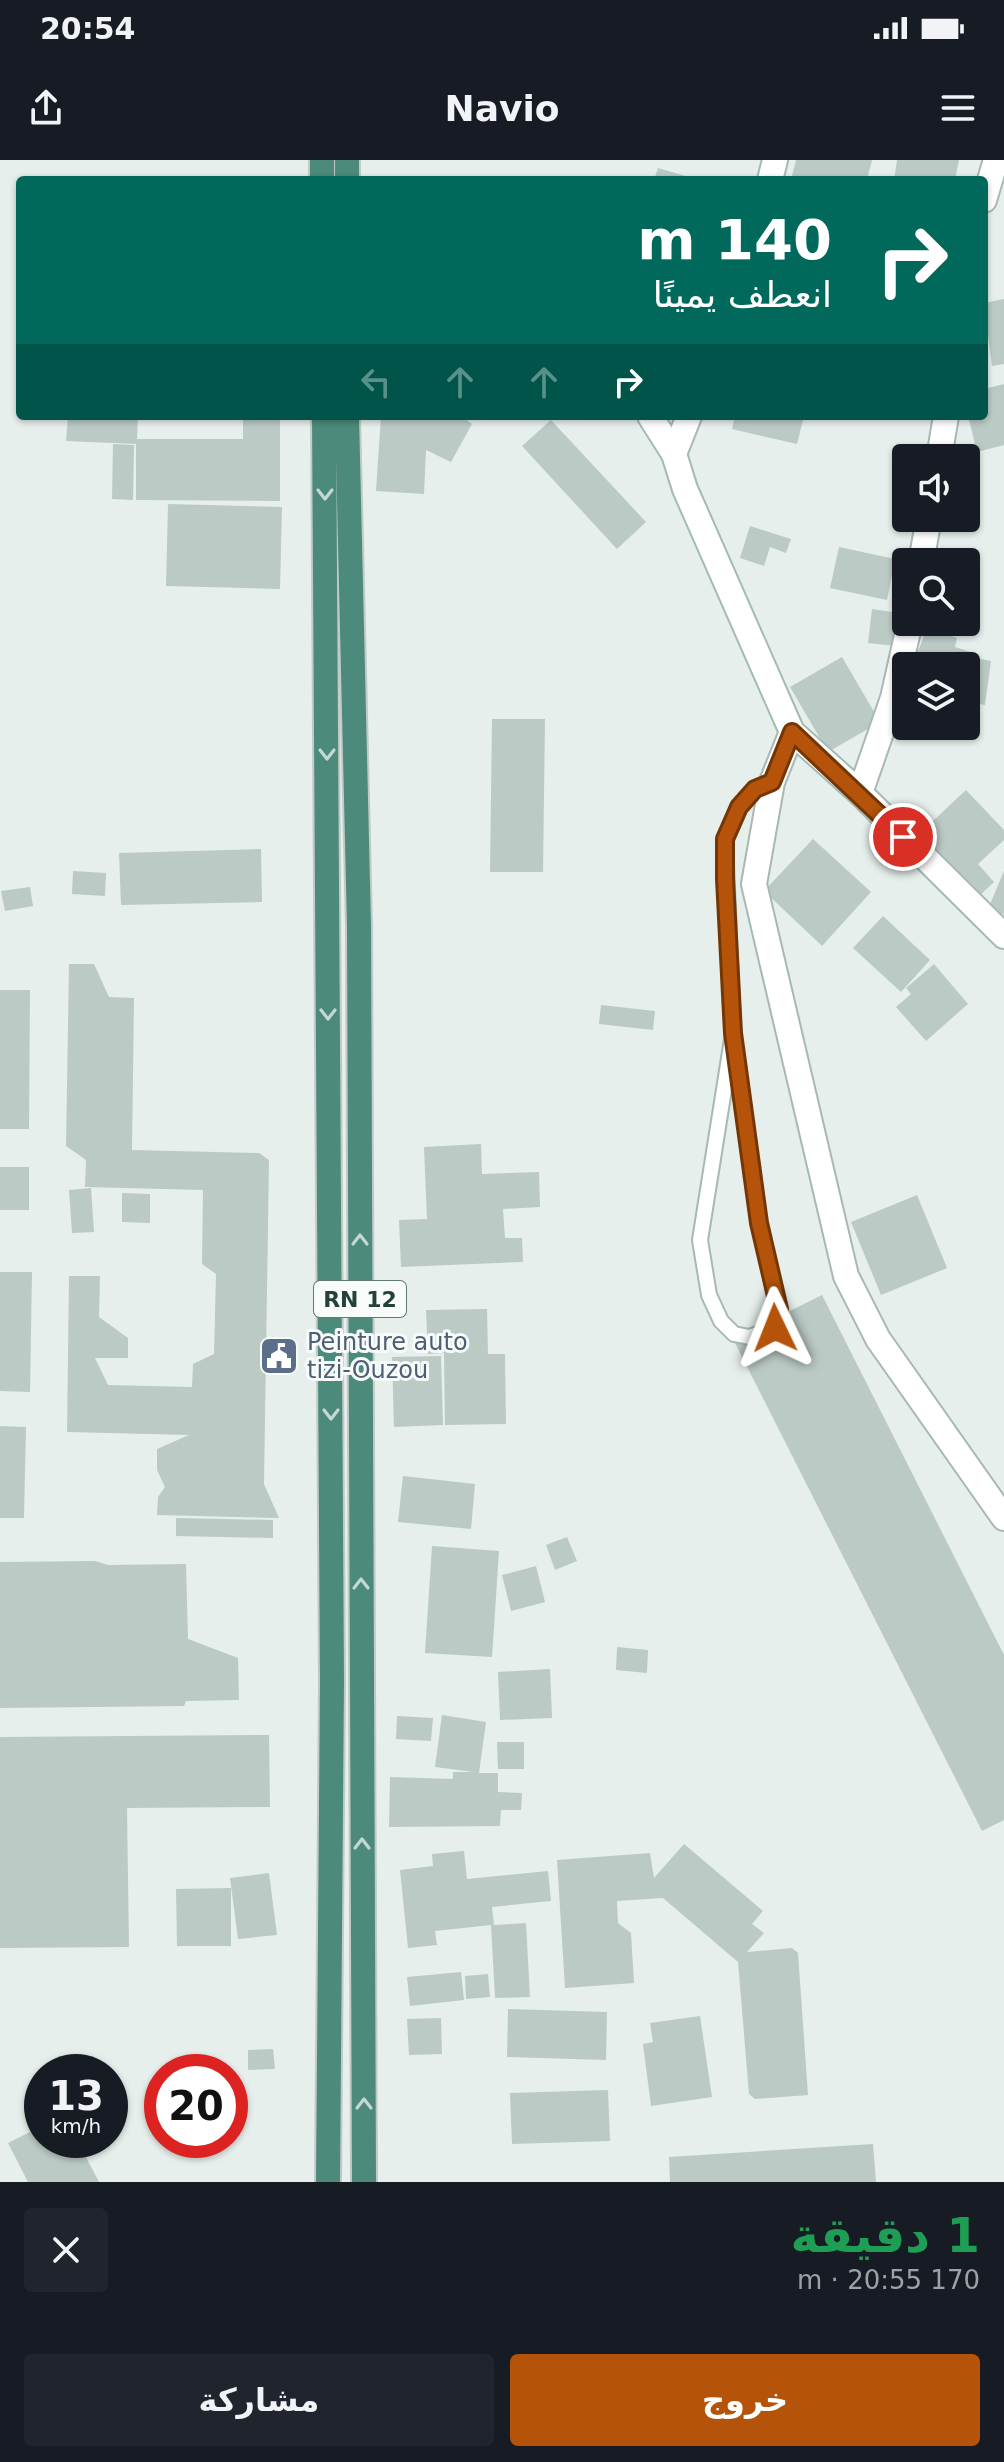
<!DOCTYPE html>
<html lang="ar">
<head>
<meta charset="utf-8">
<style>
	:root { --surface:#171b24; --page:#20242c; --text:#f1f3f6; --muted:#9ea1a6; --accent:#b45309 }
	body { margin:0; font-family:"DejaVu Sans","Noto Sans Arabic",sans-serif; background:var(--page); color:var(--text); direction:rtl; height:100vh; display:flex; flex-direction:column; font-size:30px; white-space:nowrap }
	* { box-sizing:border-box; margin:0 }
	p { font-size:26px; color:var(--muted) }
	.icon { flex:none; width:44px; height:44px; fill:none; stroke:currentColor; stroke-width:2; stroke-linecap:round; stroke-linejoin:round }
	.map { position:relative; height:2022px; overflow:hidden; direction:ltr }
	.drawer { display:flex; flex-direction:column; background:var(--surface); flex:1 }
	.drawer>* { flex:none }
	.banner { position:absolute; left:16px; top:16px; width:972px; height:244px; border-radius:8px; box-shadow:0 2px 6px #0004; direction:rtl; background:#00695c; color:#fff; overflow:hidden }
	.fabs { position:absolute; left:892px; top:284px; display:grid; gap:16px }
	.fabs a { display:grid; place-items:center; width:88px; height:88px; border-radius:8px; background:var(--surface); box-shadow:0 2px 6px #0004; font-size:40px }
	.speed { position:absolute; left:24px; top:1894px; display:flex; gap:16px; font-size:40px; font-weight:700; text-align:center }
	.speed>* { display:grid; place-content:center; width:104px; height:104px; border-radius:50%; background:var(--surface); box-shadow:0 2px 6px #0004; line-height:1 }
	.speed small { font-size:20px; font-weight:400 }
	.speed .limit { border:12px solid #d22; background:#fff; color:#111 }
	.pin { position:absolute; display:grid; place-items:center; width:68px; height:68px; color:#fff; margin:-34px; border:4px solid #fff; border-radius:50%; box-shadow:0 2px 8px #0007 }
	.me { position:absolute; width:88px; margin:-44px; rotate:358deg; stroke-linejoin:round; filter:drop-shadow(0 0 6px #0008) }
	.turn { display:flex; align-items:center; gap:28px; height:168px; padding:0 24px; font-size:36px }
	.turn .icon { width:104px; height:104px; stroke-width:2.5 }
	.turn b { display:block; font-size:56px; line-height:68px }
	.lanes { display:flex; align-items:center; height:76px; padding:0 24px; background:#0003; justify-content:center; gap:40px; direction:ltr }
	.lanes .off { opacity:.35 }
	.round { display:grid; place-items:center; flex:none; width:84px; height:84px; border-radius:8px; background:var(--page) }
	.head { display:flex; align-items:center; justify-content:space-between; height:136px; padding:0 24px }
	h1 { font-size:48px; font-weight:700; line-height:60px; color:#1e9e55 }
	.button { display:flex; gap:16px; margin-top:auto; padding:16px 24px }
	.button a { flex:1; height:92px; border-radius:8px; background:var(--accent); color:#fff; font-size:32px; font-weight:700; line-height:92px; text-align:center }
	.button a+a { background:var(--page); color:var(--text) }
	.status { display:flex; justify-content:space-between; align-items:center; height:56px; padding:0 40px; background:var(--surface); direction:ltr }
	.status svg { height:22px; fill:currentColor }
	header { display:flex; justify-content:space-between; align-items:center; height:104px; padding:0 24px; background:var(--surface); font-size:36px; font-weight:700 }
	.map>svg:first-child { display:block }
	.building { fill:#bbcac4 }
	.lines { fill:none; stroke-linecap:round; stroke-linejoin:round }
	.service-casing { stroke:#a8b8b2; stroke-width:18 }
	.minor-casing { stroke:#a8b8b2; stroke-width:28 }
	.secondary-casing { stroke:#a4bbb3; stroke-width:28 }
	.trunk-casing { stroke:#c2cac8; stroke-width:28 }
	.service { stroke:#fff; stroke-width:14 }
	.minor { stroke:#fff; stroke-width:24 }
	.secondary { stroke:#fff; stroke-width:24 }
	.trunk { stroke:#4c8a7c; stroke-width:24 }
	.oneway { stroke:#c4d9d4 }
	.route-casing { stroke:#753606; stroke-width:20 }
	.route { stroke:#b45309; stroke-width:14 }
	.labels { text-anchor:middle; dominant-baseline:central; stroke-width:6; stroke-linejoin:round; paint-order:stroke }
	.shield { fill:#f7fbf9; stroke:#637a73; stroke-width:2 }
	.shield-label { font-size:22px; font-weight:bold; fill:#24423a }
	.service-label { font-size:24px; fill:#4e5e75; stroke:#f7fbf9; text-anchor:start }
</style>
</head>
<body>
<div class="status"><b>20:54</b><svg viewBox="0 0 49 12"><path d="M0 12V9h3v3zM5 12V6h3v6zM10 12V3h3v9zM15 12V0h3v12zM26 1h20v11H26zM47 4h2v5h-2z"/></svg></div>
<header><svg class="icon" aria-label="menu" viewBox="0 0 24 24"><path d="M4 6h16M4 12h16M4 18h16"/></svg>Navio<svg class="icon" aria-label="share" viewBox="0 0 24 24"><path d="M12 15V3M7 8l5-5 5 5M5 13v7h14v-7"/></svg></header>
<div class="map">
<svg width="1004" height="2022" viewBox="0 0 1004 2022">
	<rect width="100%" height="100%" fill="#e6efeb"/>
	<g class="building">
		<path d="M796 0H872L867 20H791Z"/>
		<path d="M897 0H959L955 20H894Z"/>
		<path d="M658 8 696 19 695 20H654Z"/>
		<path d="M1004 139V204L992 206 984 143Z"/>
		<path d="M1004 224V285L977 292 968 256H984V229Z"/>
		<path d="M68 256H138L137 279H243V256H280V341L136 340V284L66 281Z"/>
		<path d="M381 256H461L472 264 451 302 426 290 424 334 376 331Z"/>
		<path d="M735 256H804L797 284 732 269Z"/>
		<path d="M551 260 646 362 617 389 522 286Z"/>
		<path d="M113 284 134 285 133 340 112 339Z"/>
		<path d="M168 344 282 347 280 429 166 426Z"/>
		<path d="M750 366 791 379 786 393 770 387 764 406 740 398Z"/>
		<path d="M839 387 895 399 887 440 830 428Z"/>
		<path d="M872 449 899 453 895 486 868 483Z"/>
		<path d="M927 467 957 478 955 487 977 494 976 498 991 501 985 545 969 542 976 499 966 525V506H913Z"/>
		<path d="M842 497 880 562 828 592 790 527Z"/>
		<path d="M492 559H545L543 712H490Z"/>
		<path d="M966 630 1004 670V680L978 704 994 722 977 738 918 675Z"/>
		<path d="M813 679 871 732 822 786 764 731Z"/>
		<path d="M261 689 262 742 121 745 119 693Z"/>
		<path d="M73 711 106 713 105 736 72 734Z"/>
		<path d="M1004 711V755L988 749Z"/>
		<path d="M30 727 33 746 5 751 1 731Z"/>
		<path d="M883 756 930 800 901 832 853 788Z"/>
		<path d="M69 804H94L109 837 134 838 132 990 259 993 269 1000 264 1324 279 1358 157 1355 158 1337 165 1327 157 1310V1289L189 1275 67 1272 69 1116H100L99 1157 128 1178V1198H95L108 1225 192 1227 193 1204 214 1194 216 1114 202 1104 203 1030 85 1027 86 1000 66 986Z"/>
		<path d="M934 804 968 844 926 881 896 847 911 834 906 828Z"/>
		<path d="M0 830H30L29 969H0Z"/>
		<path d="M601 845 655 851 653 870 599 864Z"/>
		<path d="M481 984 482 1014 539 1012 540 1047 503 1049 505 1078H522L523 1102 401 1107 399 1060 427 1059 424 987Z"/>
		<rect x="0" y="1007" width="29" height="43"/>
		<path d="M91 1028 94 1072 72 1073 69 1030Z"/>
		<path d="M122 1033 150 1034V1063L122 1062Z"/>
		<path d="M917 1035 947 1108 881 1135 851 1062Z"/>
		<path d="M0 1112H32L30 1232 0 1231Z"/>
		<path d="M822 1135 1004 1495V1660L982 1671 733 1179Z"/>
		<path d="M487 1149 488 1194H505L506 1264 445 1265 444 1193 428 1194 426 1150Z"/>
		<path d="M441 1196 443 1265 394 1267 392 1197Z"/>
		<path d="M0 1266 26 1267 24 1358H0Z"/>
		<path d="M403 1316 475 1324 471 1369 398 1362Z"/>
		<path d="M176 1358 273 1360V1378L176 1376Z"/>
		<path d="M567 1377 577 1401 555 1410 546 1385Z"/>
		<path d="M432 1386 499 1391 492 1497 425 1493Z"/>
		<path d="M95 1401 108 1405 186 1404 188 1479 238 1498 239 1540 186 1541 184 1546 0 1548V1402Z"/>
		<path d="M536 1406 545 1442 511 1451 502 1415Z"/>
		<path d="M617 1487 648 1490 647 1513 616 1510Z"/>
		<path d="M550 1509 552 1558 500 1560 498 1512Z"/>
		<path d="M442 1555 486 1562 479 1613H498V1632L522 1633 521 1650H501L500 1666 389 1667 390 1617 453 1619V1612H474L435 1607Z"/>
		<path d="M397 1556 433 1558 431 1581 396 1579Z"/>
		<path d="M269 1575 270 1647 127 1648 129 1787 0 1788V1577Z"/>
		<path d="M497 1582H524V1609H498Z"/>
		<path d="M684 1684 763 1751 752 1764 764 1773 747 1792 792 1788 798 1793 808 1935 755 1939 749 1934 738 1802 663 1738 617 1741 618 1763 631 1773 634 1823 565 1828 557 1700 650 1693 654 1718Z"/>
		<path d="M464 1691 467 1719 548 1711 551 1741 492 1747 494 1765 526 1763 530 1837 495 1838 491 1765 435 1771 437 1785 408 1788 400 1710 433 1706 432 1694Z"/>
		<path d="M269 1713 277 1775 238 1779 230 1718Z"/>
		<path d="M231 1728V1786H177L176 1729Z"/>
		<path d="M461 1812 464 1840 410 1846 407 1817Z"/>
		<path d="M488 1814 490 1837 466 1839 465 1816Z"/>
		<path d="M508 1849 607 1852 606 1900 507 1897Z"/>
		<path d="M700 1856 712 1937 651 1946 643 1884 653 1882 650 1863Z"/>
		<path d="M441 1858 442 1894 409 1895 407 1859Z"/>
		<path d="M273 1889 275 1909 248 1910V1890Z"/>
		<path d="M608 1930 610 1981 512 1984 510 1933Z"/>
		<path d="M42 1966V1980H77L99 2022H28L8 1983Z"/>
		<path d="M873 1984 876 2022H670L669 1997Z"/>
	</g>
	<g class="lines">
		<g class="service-casing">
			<path id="service" d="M733 873 759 1063 779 1149 775 1168 749 1177 734 1174 721 1161 709 1135 700 1080 733 873 725 679 739 647 755 629 772 622"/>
		</g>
		<g class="minor-casing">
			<g id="minor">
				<path d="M770 20 775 0"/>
				<path d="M984 40 996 0"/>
				<path d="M674 294 689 256"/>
				<path d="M939 298 946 256"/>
				<path d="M921 402 929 358"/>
				<path d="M792 572 772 622 754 724 846 1116 878 1179 1004 1358"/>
				<path d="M860 633 893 538 910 462"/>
			</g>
		</g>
		<g class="secondary-casing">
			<path id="secondary" d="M650 256 674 294 685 329 792 572 860 633 1004 776"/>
		</g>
		<g class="trunk-casing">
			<g id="trunk">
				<path d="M322 0V20"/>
				<path d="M347 0V20"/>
				<path d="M324 256 332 1521 328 2022"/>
				<path d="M347 256 359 766 364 2022"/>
			</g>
		</g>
		<use href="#service" class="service"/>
		<use href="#minor" class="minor"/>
		<use href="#secondary" class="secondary"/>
		<use href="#trunk" class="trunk"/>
	</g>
	<defs><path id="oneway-chevron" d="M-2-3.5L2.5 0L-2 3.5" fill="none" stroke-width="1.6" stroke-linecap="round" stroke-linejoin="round" transform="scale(2)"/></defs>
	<g class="oneway">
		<use href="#oneway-chevron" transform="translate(325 334) rotate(90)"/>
		<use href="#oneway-chevron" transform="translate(327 594) rotate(90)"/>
		<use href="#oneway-chevron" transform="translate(328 854) rotate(90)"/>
		<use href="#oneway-chevron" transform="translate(360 1080) rotate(-90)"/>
		<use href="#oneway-chevron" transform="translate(331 1254) rotate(90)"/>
		<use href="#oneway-chevron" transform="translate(361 1424) rotate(-90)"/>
		<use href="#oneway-chevron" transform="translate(362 1684) rotate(-90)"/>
		<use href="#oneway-chevron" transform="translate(364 1944) rotate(-90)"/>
	</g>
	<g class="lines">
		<g class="route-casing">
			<path id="route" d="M775 1168 779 1149 759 1063 733 873 725 719V679L739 647 755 629 772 622 792 572 903 677"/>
		</g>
		<use href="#route" class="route"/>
	</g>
	<defs>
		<g id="civic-square" transform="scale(2)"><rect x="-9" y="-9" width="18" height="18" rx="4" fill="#5c6f8a" stroke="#f7fbf9"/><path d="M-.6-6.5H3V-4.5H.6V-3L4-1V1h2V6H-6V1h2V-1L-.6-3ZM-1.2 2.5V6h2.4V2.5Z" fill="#fff"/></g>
	</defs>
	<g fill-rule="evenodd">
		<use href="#civic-square" x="279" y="1196"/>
	</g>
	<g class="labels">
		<rect class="shield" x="314" y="1121" width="92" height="36" rx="6"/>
		<g class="shield-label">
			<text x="360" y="1139">RN 12</text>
		</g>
		<g class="service-label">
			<text x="307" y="1182">Peinture auto<tspan x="307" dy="28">tizi-Ouzou</tspan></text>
		</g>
	</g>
</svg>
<div class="fabs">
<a><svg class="icon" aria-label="sound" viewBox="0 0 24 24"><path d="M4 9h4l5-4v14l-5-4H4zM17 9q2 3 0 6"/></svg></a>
<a><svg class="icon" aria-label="search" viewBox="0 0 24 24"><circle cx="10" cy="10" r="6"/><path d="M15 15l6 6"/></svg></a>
<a><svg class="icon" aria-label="layers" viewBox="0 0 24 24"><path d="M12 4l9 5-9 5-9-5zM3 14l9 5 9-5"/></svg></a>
</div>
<div class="speed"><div>13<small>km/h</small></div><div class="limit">20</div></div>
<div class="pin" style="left:903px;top:677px;background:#d93025"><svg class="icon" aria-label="arrive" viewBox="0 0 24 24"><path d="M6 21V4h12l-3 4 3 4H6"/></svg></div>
<svg class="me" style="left:775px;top:1168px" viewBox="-20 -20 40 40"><path d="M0-17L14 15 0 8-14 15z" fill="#b45309" stroke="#fff" stroke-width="4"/></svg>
<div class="banner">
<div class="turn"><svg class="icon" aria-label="right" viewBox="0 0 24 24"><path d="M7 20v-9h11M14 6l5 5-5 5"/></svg><div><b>140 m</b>انعطف يمينًا</div></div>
<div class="lanes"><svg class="icon off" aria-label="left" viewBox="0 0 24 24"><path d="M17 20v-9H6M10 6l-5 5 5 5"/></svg><svg class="icon off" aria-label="ahead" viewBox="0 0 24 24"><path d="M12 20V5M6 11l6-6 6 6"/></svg><svg class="icon off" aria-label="ahead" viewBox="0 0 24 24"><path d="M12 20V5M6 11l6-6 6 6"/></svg><svg class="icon" aria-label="right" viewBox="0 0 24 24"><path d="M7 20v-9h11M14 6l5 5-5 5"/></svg></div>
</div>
</div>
<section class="drawer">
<div class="head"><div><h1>1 دقيقة</h1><p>170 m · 20:55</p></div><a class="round"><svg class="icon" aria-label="close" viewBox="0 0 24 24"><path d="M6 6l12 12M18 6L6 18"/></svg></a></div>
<div class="button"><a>خروج</a><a>مشاركة</a></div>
</section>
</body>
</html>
